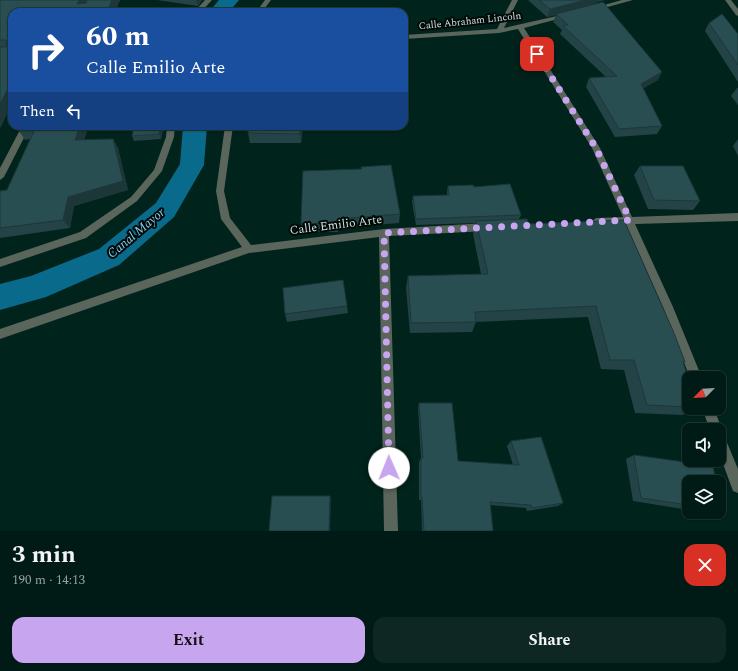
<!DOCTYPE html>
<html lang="en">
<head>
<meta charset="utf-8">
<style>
	:root { --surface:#001a15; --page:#0e2722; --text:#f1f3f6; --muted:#95a1a0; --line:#223834; --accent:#c8a6ef }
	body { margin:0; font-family:Spectral,serif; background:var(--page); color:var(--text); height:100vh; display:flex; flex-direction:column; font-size:15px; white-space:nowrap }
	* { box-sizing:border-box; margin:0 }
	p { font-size:13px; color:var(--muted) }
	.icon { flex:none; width:22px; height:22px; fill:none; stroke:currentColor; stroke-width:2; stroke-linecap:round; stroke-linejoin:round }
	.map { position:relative; height:531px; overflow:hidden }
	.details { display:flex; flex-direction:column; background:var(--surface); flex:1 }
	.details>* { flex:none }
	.top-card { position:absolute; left:8px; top:8px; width:400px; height:122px; border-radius:12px; box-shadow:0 1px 3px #0004,0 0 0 1px var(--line); background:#1a4fa0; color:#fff; overflow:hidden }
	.needle { width:26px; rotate:246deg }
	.tools { position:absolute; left:682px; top:371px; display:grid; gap:8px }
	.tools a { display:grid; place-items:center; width:44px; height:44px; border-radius:8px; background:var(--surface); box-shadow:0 1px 3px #0004,0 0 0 1px var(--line); font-size:20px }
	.pin { position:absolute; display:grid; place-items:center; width:34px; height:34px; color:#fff; margin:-17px; border-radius:8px; box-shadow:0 2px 6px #0006 }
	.me { position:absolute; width:44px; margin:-22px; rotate:359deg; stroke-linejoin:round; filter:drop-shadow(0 0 3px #0008) }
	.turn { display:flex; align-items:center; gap:14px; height:84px; padding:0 12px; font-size:18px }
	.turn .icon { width:52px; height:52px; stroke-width:2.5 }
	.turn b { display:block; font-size:28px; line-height:34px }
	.then { display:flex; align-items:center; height:38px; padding:0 12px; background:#0003; gap:8px; font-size:15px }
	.round { display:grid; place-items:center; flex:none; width:42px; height:42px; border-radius:12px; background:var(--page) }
	.summary { display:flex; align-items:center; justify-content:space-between; height:68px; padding:0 12px }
	h1 { font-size:24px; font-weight:700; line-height:30px }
	.action { display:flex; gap:8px; margin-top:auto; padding:8px 12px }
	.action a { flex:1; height:46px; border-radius:12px; background:var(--accent); color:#111; font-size:16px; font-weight:700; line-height:46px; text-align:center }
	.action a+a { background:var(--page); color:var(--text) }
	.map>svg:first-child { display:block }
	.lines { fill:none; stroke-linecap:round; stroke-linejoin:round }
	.canal { fill:#0a6a8b; fill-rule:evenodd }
	.street { fill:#5a655c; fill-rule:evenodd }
	.wall { fill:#234347 }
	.shaded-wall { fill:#1d3739 }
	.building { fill:#294e52; stroke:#1d3739 }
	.route { stroke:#c8a6ef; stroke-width:7; stroke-dasharray:0 12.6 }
	.labels { text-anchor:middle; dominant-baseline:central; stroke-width:4; stroke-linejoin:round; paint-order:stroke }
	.far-street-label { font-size:10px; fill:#cfe2dd; stroke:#000907 }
	.street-label { font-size:12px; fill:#cfe2dd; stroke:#000907 }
	.water-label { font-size:13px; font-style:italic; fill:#84cff1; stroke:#000907 }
</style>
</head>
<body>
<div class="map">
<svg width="738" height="531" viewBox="0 0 738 531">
	<rect width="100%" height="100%" fill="#00231c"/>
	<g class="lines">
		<g class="canal">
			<path d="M219 0H239L229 12H209Z"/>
			<path d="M183 126H207L204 165 174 217 119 265 46 297 0 310V284L31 276 99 249 156 203 180 164Z"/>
		</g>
		<g class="street">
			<path d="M205 0H212L201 12H194Z"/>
			<path d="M265 0H271L262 12H256Z"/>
			<path d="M512 0H518L504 28 566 14 569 16 524 28 600 148 632 217 738 213V221L635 224 673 307 702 378H690L663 307 626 225 596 226 591 222 596 218 623 217 592 148 518 29 499 33 404 39V35L497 29Z"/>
			<path d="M622 0H633L593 11 590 9Z"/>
			<path d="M725 0H731L738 9V16L736 15Z"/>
			<path d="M22 126H30L4 177 0 180V168Z"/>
			<path d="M167 126H175L174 137 162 171 137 201 86 238 0 267V259L80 232 131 197 154 170 166 137Z"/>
			<path d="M225 126H233L224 191 230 218 251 245 384 229 487 223 490 224 492 227 490 230 487 231 389 236 398 531H384L379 237 249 253 0 339V329L242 247 221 219 216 191Z"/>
			<path d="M702 408H714L722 430 721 432 723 433 738 469V493L733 491 719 453V430H710Z"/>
		</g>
	</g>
	<g class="wall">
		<path d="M0 0H120L115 12H12V104L0 128Z"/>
		<path d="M157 0H202L198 6Z"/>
		<path d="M528 0H605L597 2 596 4 658 80 643 88 662 126 657 134 615 137 586 87 589 78 606 77 560 34 562 30 553 22 556 15 547 17Z"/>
		<path d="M709 23 738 34V82L705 31Z"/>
		<path d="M737 88H738V105L731 96Z"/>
		<path d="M21 126 84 140 113 139 118 148 128 190 74 206 70 228 0 238V191L7 190 30 139 25 140 19 131Z"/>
		<path d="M164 126 161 139 134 141 132 136Z"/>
		<path d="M249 126H303L301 143H250L248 133Z"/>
		<path d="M738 139V156L733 146Z"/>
		<path d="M640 166 700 201 693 210 648 209 634 175Z"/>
		<path d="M303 171 400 214 399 223 338 228V232H303L301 224Z"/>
		<path d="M448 186 474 187 521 215 519 219 529 224 685 362 683 363 689 382V408H696L683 415 635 413 624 370 601 369 588 317 476 322 472 332 410 333 406 288 408 276 481 274 473 234 476 223 416 225 412 202 413 196 447 195V192Z"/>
		<path d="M347 306 348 313 287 322 285 314Z"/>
		<path d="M419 403 458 461 513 465 507 446 511 441 563 503 558 506 527 511 526 508 490 505 493 531H422L421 500H419V462L421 458 418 408Z"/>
		<path d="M634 455 689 482V510L633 501 626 459Z"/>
		<path d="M703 512H717L711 513Z"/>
	</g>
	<g class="shaded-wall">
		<path d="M79 0H88L83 12 77 4Z"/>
		<path d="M112 0H120L115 12H107Z"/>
		<path d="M196 0H202L198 6Z"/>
		<path d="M586 0H605L597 2 596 5 556 14V15L547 17 550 9Z"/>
		<path d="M662 72 658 80 637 92 641 84Z"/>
		<path d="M12 81V104L0 128V104Z"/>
		<path d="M80 126H89L81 149 75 140Z"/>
		<path d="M161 126H164L161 139 159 134Z"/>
		<path d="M300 126H303L301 143 300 134Z"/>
		<path d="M113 139 118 148 128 190 74 206 70 228 63 220 68 197Z"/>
		<path d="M330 496 331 499 330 531H329Z"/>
	</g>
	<g class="building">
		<path d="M0 0H79L77 4 86 3 87 0H112L107 12H77L64 11V12H12V81L0 104V47H6L7 41 6 40H0Z"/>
		<path d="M539 0H586L550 9Z"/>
		<path d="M603 2 662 72 641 84 662 126 619 129 589 78 617 76 563 26 568 25 556 14Z"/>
		<path d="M722 14 738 34V65L709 23Z"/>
		<path d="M21 126H80L75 140 113 139 123 181 68 197 63 220 0 228V191L7 190 35 129 19 131Z"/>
		<path d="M134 126H161L159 134 132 136Z"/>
		<path d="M249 126H300V134L248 133Z"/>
		<path d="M391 165 400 214 337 219V223L301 224 303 171 362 169 361 167Z"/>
		<path d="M640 166H683L700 201 654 200Z"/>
		<path d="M510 184 521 215 416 219 413 196 449 195 448 186 473 185 474 187Z"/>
		<path d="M527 219 529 224 624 220 674 333 685 362H683L689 382V407L647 405 634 360H610L596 306 475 312 476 322 411 323 408 276 488 274 476 221Z"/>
		<path d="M343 280 347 306 285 314 283 288Z"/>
		<path d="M419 403H452L458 461 519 465 511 441 541 437 563 503 532 508 531 505 490 502 493 531H424L422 497H421V458H423Z"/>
		<path d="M634 455 713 466 716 482H689V505L641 498Z"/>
		<path d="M719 493 723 510H719Z"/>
		<path d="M272 496H330L329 531H269Z"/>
	</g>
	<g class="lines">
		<path class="route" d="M389 468 384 233 630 220 596 148 537 54"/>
	</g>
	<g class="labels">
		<g class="far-street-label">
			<text transform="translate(470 21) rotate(-6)">Calle Abraham Lincoln</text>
		</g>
		<g class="street-label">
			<text transform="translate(336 225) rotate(-7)">Calle Emilio Arte</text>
		</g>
		<g class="water-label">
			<text transform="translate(136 233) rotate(-40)">Canal Mayor</text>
		</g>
	</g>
</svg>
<div class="tools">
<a><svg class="needle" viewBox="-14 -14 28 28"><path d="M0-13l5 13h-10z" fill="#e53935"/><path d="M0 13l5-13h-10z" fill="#95a1a0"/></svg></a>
<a><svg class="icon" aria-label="sound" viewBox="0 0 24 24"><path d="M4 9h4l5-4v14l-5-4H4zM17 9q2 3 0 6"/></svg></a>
<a><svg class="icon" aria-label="layers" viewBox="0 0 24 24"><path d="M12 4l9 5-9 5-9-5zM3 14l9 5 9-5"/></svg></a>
</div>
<div class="pin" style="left:537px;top:54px;background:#d93025"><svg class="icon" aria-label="arrive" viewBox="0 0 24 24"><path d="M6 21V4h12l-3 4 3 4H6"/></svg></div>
<svg class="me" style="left:389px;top:468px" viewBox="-20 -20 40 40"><circle r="19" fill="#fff"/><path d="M0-13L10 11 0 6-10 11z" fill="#c8a6ef"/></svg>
<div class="top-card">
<div class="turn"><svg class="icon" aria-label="right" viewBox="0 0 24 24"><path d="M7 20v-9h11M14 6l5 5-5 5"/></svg><div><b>60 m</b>Calle Emilio Arte</div></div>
<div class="then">Then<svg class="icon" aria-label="left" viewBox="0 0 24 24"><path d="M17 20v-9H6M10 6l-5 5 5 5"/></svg></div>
</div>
</div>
<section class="details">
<div class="summary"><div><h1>3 min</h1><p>190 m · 14:13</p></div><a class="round" style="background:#d93025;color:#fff"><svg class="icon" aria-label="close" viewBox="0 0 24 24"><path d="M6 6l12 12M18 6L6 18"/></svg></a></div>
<div class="action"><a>Exit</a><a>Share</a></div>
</section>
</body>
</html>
